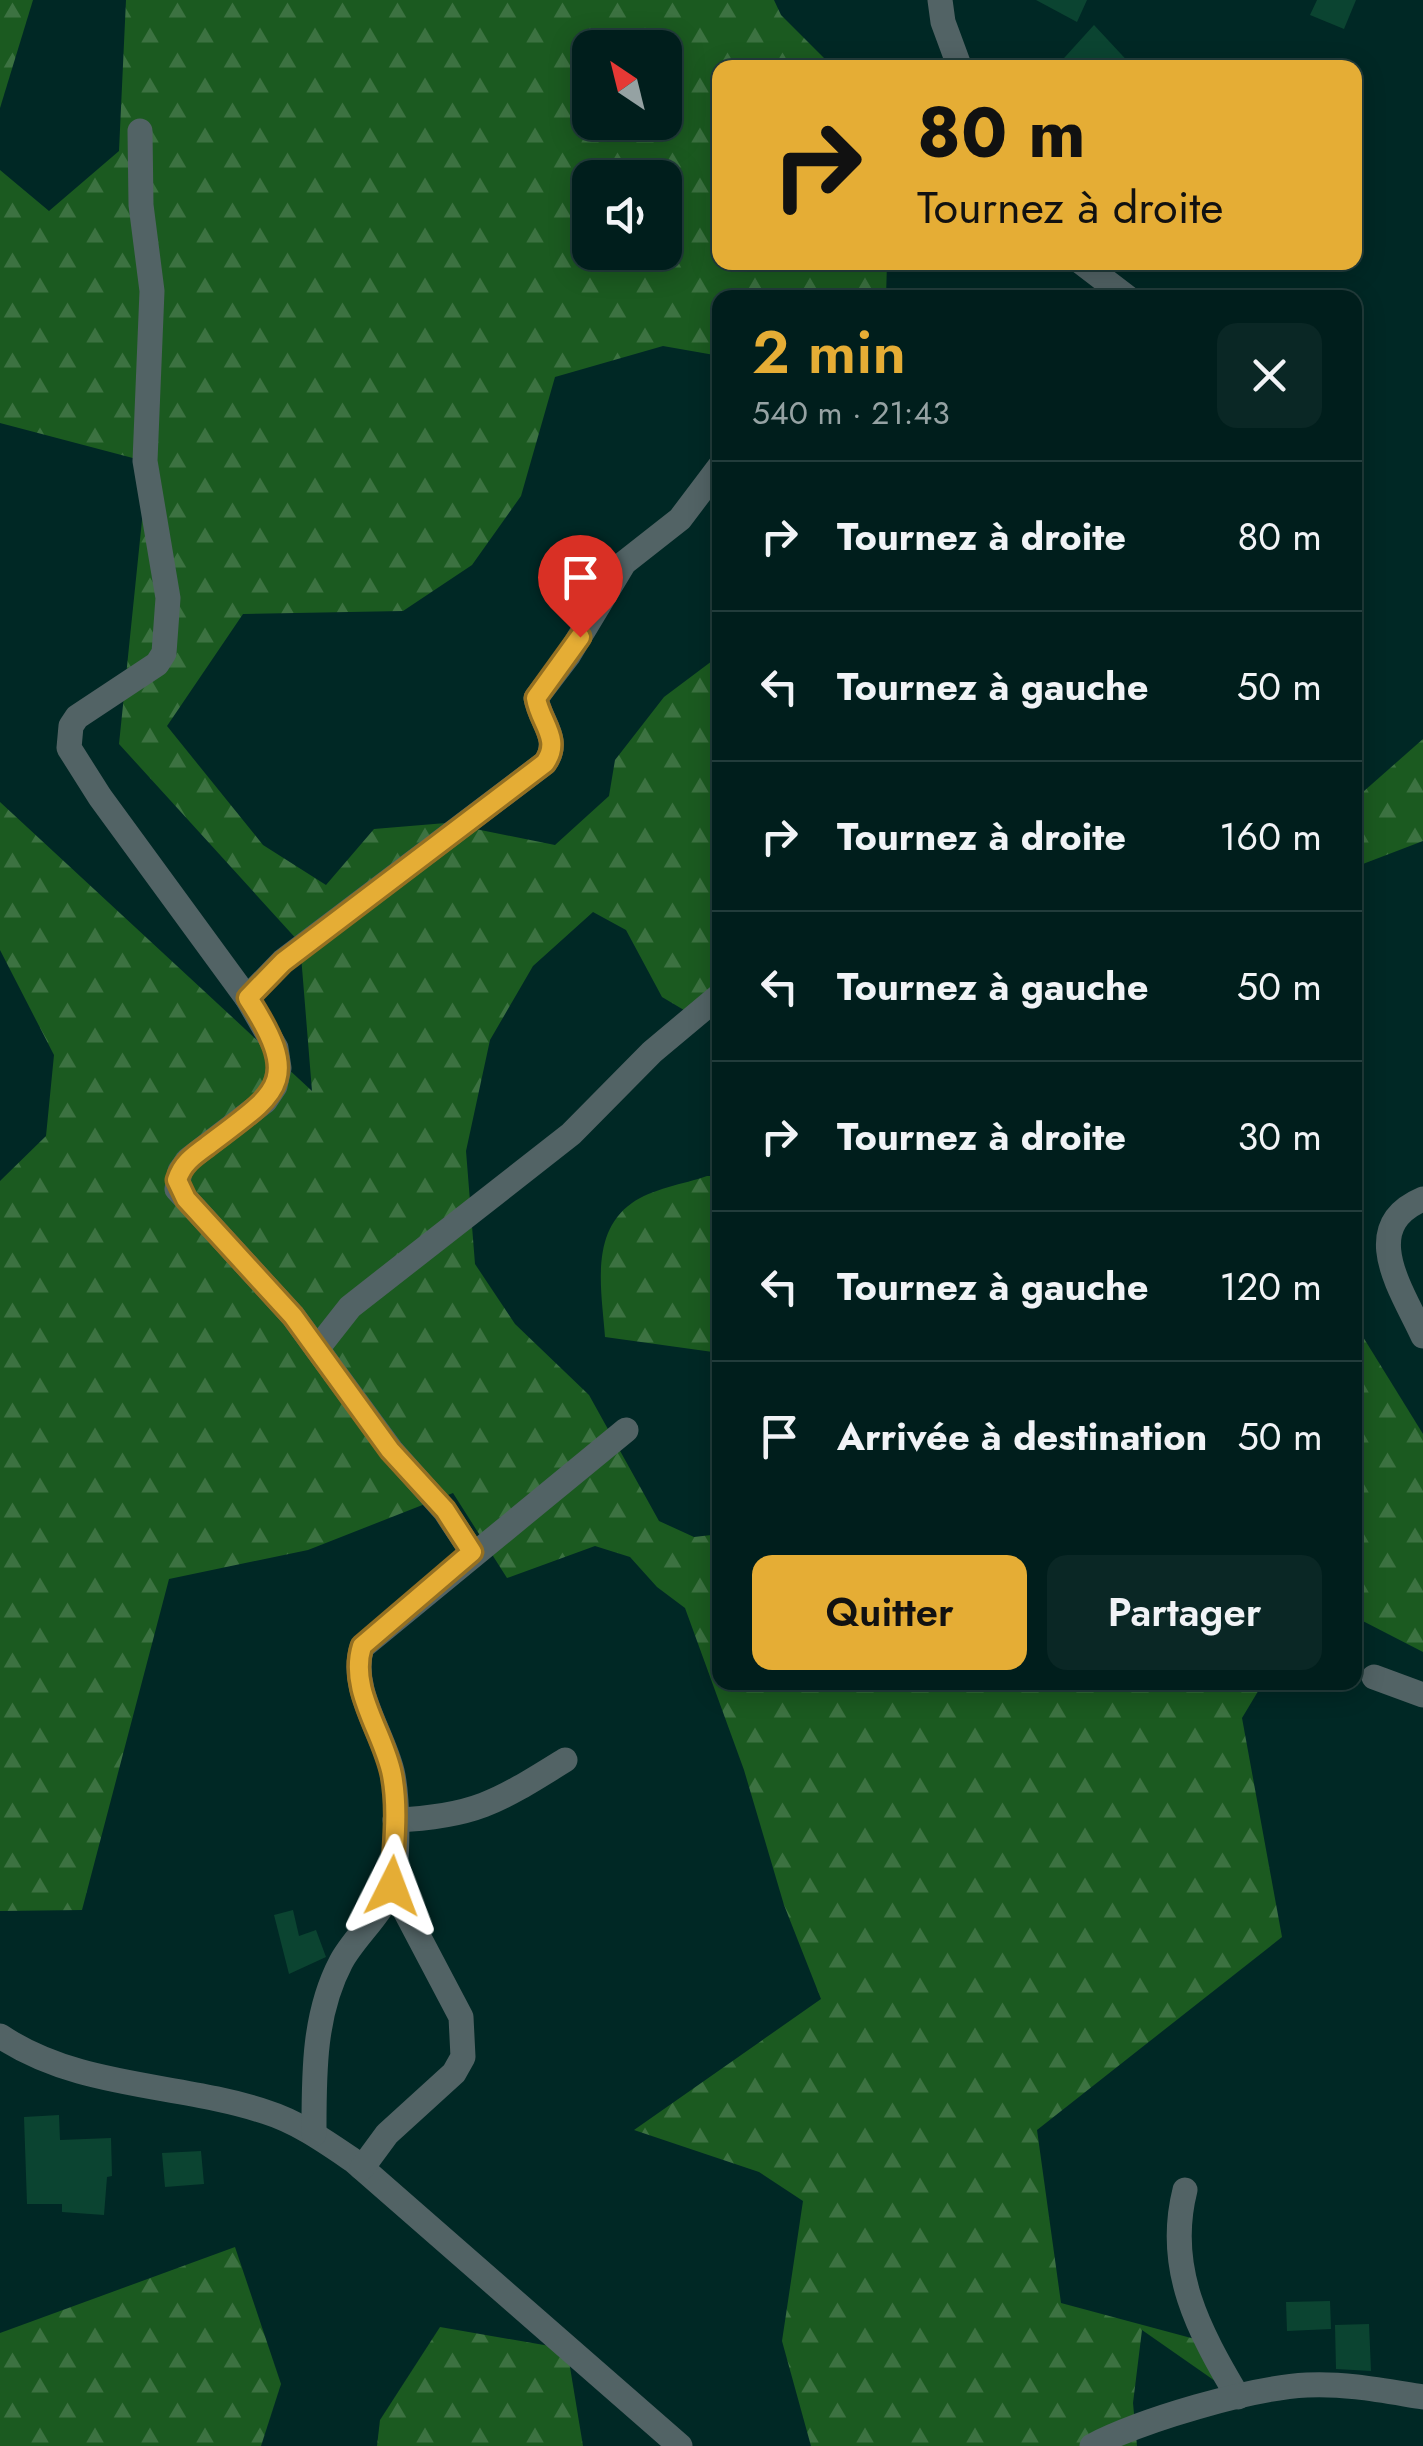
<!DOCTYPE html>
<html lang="fr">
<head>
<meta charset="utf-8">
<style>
	:root { --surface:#001e1c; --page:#0a2725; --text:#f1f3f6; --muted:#95a2a3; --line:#223c3b; --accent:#e5ad35 }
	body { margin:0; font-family:Jost,sans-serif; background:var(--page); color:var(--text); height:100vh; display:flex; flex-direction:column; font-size:38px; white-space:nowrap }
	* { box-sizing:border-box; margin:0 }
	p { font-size:32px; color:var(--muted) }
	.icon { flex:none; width:55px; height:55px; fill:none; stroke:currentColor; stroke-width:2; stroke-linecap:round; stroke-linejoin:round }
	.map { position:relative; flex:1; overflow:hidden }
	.side { position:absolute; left:712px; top:290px; width:650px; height:1400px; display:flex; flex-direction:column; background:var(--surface); border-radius:20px; box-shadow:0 5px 25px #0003,0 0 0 2px var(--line) }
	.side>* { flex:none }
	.hud { position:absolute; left:712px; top:60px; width:650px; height:210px; border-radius:20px; box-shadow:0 5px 25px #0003,0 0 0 2px var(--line); background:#e5ad35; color:#111; overflow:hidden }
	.needle { width:65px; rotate:325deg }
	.fabs { position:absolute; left:572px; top:30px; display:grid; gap:20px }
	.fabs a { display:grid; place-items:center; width:110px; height:110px; border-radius:20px; background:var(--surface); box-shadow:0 5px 25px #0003,0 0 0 2px var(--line); font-size:50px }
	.pin { position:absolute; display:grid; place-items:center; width:85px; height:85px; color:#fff; margin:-102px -42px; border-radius:50% 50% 50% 0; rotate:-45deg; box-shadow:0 0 10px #0007 }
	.pin .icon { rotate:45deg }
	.me { position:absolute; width:110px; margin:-55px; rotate:3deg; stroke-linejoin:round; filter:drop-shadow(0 0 8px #0008) }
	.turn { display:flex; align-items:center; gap:35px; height:210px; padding:0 40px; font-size:45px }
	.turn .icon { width:130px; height:130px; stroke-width:2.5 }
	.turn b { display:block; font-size:70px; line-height:85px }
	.round { display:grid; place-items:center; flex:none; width:105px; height:105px; border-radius:20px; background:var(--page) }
	.summary { display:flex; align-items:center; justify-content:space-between; height:170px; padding:0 40px }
	h1 { font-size:60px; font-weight:600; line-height:75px; color:var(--accent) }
	.action { display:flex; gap:20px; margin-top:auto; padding:20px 40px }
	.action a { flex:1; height:115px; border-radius:20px; background:var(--accent); color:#111; font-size:40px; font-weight:600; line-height:115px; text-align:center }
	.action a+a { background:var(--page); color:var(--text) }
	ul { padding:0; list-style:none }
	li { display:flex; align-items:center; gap:30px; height:150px; padding:0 40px; border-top:2px solid var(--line) }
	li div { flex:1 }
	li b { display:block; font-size:38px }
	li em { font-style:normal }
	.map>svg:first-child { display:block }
	.forest { fill:url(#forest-firs); fill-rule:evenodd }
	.building { fill:#0b4431 }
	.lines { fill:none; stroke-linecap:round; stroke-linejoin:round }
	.minor { stroke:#526365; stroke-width:25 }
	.route-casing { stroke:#957022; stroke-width:25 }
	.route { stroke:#e5ad35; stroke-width:18 }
</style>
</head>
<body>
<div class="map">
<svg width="1423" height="2446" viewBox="0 0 1423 2446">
	<defs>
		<pattern id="forest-firs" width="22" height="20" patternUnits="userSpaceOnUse" patternTransform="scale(2.5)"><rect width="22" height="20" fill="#1b5a20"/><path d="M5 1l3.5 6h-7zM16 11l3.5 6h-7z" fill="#3c7241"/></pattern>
	</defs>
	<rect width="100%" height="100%" fill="#002825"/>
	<g class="forest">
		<path d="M0 0H33L0 108Z"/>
		<path d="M126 0H774L781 15 833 67 720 68V262L887 263 886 297 720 298V356L663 346 555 377 521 496 472 565 403 611 243 614 167 726 263 845 326 885 374 829 446 823 555 845 609 796 615 760 664 697 720 655V1010L694 1016 662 997 626 930 593 912 533 966 490 1040 466 1151 475 1264 515 1324 589 1395 659 1521 694 1537 720 1534V1682L1263 1683 1242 1718 1282 1937 1037 2130 1061 2303 1206 2342 1238 2397 1142 2330 1133 2403 1137 2446H811L782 2341 803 2201 759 2172 634 2130 821 1999 784 1905 744 1770 685 1608 657 1587 630 1557 595 1546 507 1578 453 1493 308 1550 169 1579 82 1910 0 1911V1181L46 1136 54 1055 0 950V802L312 1091 300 943 119 744 148 462 0 423V170L49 211 119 151ZM590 48H665V122H590ZM590 178H665V252H590Z"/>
		<path d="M1423 739V841L1355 867V799Z"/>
		<path d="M707 1176H720V1353L605 1337C602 1293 589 1233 632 1203 651 1189 684 1184 707 1176Z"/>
		<path d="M1355 1324 1423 1434V1652L1355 1617Z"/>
		<path d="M235 2247 281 2384 261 2446H0V2333Z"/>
		<path d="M440 2327 567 2349 583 2446H377L380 2420Z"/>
	</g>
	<g class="building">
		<path d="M1036 0H1087L1077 22Z"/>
		<path d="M1317 0H1356L1344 29 1310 15Z"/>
		<path d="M1094 25 1134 68H1055Z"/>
		<path d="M293 1910 299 1936 316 1930 326 1957 289 1974 274 1915Z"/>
		<path d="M59 2115 60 2140 111 2138 112 2176 107 2177 104 2215 62 2212V2204H27L24 2117Z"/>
		<path d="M201 2151 204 2184 165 2187 162 2153Z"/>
		<path d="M1330 2301 1331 2329 1287 2331 1286 2302Z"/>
		<path d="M1369 2324 1371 2371 1336 2369 1335 2325Z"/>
	</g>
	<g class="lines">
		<g class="minor">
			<path d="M940 0 943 22 960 68"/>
			<path d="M140 131 141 205 152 291 145 461 168 598 164 653 157 664 77 717 71 726 69 748 100 797 247 998 276 1048 279 1068 275 1086 265 1101 188 1160 180 1171 177 1189 293 1316 391 1450 445 1511 472 1552"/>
			<path d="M1081 262 1128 298"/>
			<path d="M247 998 283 961 545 763C562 739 540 722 536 698L568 656 624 563 680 519 720 466"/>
			<path d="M1423 1199C1357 1227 1402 1290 1423 1336"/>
			<path d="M317 1349 350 1307 571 1134 652 1052 720 995"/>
			<path d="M1374 1677 1423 1695"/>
			<path d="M395 1820C475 1817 499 1801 565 1760"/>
			<path d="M0 2036C79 2089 179 2083 266 2112 298 2122 326 2142 354 2161L680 2446"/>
			<path d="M314 2134C314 2076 313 2015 341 1962 354 1937 384 1913 392 1885 399 1860 398 1796 392 1771 382 1731 349 1688 362 1647L626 1430"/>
			<path d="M362 2168 387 2134 454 2073 463 2057 461 2017 392 1886"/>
			<path d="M1185 2190C1165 2269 1199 2331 1238 2397"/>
			<path d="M1092 2446C1142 2420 1250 2388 1307 2385 1346 2383 1385 2391 1423 2397"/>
		</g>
	</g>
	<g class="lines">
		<g class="route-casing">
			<path id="route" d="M392 1886C393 1850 399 1812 392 1775 384 1733 348 1690 362 1646L472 1552 445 1510 390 1450 293 1316 186 1199 177 1180C182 1164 193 1156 207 1146 278 1092 303 1083 248 998L283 962 545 763C562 739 540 723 536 698L580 637"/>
		</g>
		<use href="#route" class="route"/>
	</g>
</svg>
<div class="fabs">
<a><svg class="needle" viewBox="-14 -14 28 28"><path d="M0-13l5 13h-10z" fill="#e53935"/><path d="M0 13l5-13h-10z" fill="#95a2a3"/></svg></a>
<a><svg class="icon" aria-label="sound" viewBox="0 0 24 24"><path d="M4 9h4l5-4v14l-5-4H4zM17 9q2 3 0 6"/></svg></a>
</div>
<div class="pin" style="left:580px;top:637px;background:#d93025"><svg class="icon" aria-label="arrive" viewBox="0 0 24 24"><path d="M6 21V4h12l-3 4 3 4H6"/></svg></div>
<svg class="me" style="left:392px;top:1886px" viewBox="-20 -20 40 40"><path d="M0-17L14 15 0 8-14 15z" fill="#e5ad35" stroke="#fff" stroke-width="4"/></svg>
<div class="hud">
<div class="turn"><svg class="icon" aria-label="right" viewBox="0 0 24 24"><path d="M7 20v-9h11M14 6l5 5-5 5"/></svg><div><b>80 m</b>Tournez à droite</div></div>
</div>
<section class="side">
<div class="summary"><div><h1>2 min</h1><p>540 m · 21:43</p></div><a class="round"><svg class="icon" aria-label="close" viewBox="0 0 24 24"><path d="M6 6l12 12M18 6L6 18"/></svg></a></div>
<ul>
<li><svg class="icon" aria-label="right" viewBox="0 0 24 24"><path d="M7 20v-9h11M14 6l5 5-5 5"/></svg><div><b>Tournez à droite</b></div><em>80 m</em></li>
<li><svg class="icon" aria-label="left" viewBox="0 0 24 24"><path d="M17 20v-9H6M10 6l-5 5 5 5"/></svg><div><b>Tournez à gauche</b></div><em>50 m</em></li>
<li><svg class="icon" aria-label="right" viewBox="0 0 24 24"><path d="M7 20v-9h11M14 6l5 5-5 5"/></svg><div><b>Tournez à droite</b></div><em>160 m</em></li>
<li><svg class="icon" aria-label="left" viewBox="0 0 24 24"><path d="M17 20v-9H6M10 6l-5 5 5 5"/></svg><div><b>Tournez à gauche</b></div><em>50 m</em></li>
<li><svg class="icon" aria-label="right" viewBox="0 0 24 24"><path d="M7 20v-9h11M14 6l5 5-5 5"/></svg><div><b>Tournez à droite</b></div><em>30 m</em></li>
<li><svg class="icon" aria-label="left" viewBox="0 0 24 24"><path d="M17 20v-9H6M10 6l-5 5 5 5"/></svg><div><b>Tournez à gauche</b></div><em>120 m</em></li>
<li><svg class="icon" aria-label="arrive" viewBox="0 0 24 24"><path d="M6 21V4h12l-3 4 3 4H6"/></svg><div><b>Arrivée à destination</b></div><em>50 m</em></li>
</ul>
<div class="action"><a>Quitter</a><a>Partager</a></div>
</section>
</div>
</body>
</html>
